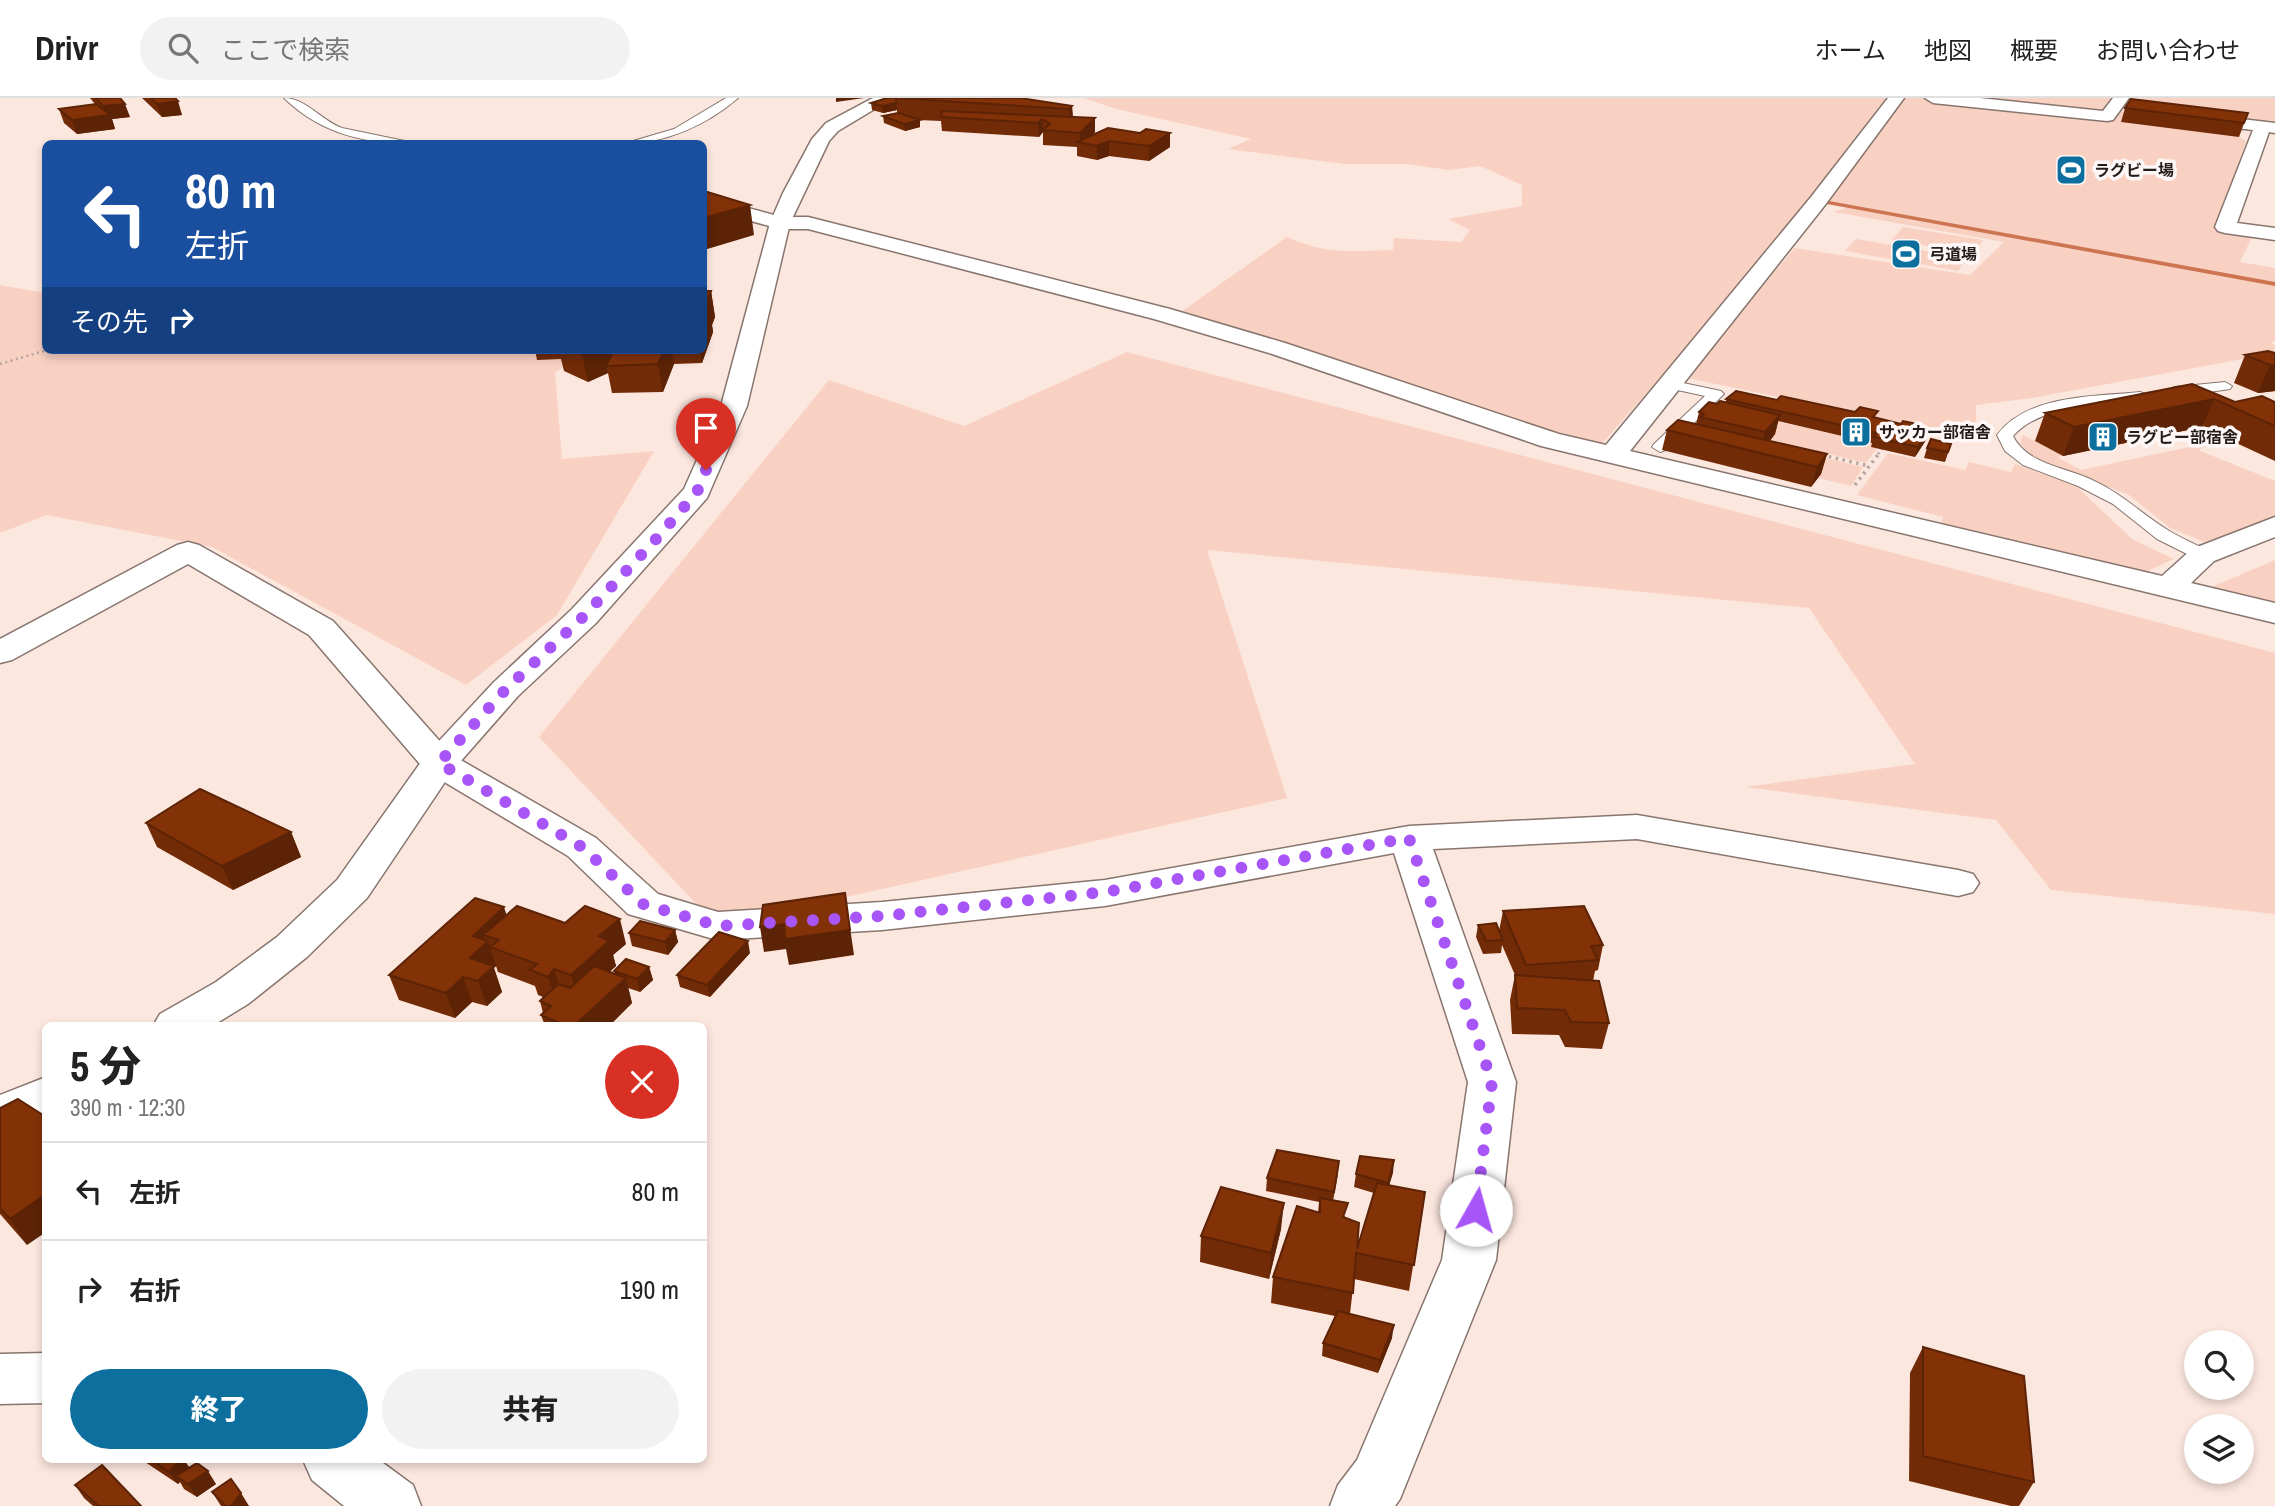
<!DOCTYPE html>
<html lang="ja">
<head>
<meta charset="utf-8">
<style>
	:root { --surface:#fff; --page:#f2f2f2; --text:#222; --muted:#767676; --line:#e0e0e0; --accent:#0d6f9d }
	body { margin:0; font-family:"Archivo Narrow","Noto Sans JP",sans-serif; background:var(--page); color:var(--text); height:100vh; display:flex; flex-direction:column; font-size:26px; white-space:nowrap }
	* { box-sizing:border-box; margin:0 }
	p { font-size:23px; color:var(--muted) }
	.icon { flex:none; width:38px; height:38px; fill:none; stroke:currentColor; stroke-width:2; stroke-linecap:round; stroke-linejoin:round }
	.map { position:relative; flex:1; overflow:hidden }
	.drawer { position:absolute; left:42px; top:924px; width:665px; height:441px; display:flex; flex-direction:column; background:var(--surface); border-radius:10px; box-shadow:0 4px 10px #0003 }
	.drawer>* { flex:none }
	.banner { position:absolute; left:42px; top:42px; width:665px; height:214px; border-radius:10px; box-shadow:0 4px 10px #0003; background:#1a4fa0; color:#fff; overflow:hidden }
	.tools { position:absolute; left:2184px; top:1232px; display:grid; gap:14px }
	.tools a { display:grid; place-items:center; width:70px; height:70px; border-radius:50%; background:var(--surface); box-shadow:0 4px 10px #0003; font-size:35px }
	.pin { position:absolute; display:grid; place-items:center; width:60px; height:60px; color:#fff; margin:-72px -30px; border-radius:50% 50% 50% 0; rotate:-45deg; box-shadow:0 0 7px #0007 }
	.pin .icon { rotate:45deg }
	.me { position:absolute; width:77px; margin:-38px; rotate:7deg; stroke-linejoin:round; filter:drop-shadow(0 0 5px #0008) }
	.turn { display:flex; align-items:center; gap:24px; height:147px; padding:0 28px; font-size:32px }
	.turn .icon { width:91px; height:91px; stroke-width:2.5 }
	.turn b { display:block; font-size:49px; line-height:60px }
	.then { display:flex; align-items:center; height:66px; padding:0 28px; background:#0003; gap:14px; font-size:26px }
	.round { display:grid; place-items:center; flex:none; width:74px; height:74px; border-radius:37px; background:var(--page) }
	.overview { display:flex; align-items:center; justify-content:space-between; height:119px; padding:0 28px }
	h1 { font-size:42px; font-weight:800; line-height:52px }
	.action { display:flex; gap:14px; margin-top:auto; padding:14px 28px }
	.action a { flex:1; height:80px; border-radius:42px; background:var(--accent); color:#fff; font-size:28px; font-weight:800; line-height:80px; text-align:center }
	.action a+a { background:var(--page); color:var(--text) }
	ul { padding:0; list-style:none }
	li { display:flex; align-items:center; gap:21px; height:98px; padding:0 28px; border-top:2px solid var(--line) }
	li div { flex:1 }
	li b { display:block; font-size:26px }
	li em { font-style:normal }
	header { display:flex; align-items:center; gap:42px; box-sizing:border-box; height:98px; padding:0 35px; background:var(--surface); border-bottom:2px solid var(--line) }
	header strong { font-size:33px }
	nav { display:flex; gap:38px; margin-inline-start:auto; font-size:24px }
	.search { width:490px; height:63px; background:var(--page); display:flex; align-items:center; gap:18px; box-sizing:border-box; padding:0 24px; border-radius:38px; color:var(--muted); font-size:26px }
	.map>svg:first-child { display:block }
	.green { fill:#f9d1c2 }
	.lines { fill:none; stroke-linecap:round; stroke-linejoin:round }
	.stream { fill:#cd7450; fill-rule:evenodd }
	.service-casing { stroke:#87756e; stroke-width:2 }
	.minor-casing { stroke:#87756e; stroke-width:3 }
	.tertiary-casing { stroke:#87756e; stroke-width:3 }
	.path-far1 { stroke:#b5a59f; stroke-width:2.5; stroke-dasharray:2 3.5; stroke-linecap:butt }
	.path { stroke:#b5a59f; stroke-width:3.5; stroke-dasharray:2.5 4.5; stroke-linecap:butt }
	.service { fill:#fff; fill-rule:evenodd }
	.minor { fill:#fff; fill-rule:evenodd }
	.tertiary { fill:#fff; fill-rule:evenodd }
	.wall { fill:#712b07 }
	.shaded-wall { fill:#5c2306 }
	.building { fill:#833208; stroke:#5c2306; stroke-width:2 }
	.route { stroke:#a855f7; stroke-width:12; stroke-dasharray:0 21.6 }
	.labels { text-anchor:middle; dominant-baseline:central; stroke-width:7; stroke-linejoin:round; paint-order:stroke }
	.far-poi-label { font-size:16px; font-weight:bold; fill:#231c19; stroke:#fdf8f7; text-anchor:start }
</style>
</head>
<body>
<header>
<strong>Drivr</strong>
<div class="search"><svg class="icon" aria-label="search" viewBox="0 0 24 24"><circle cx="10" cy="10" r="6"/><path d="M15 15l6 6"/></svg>ここで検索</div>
<nav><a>ホーム</a><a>地図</a><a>概要</a><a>お問い合わせ</a></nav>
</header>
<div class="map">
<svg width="2275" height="1408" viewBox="0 0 2275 1408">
	<rect width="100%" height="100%" fill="#fce7df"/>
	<g class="green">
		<path d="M1084 0H1890L1710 223 1598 350 1178 216 1287 139C1326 157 1352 153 1393 152L1394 140 1461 144 1470 132 1448 121 1522 108V87L1480 68 1449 72 1406 66H1344L1228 51 1251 41 1116 11Z"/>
		<path d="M1899 0H1927L2110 18 2115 12 2239 39 2246 43 2216 131 2275 140V142L2252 139 2240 164 2275 170V243L2270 244 2275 247V255L2032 300 1976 307V341L1683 279 1795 150 1970 177 2004 144 1834 114 1848 109 1822 104Z"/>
		<path d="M1946 0H2115L2102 15Z"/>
		<path d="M2141 0H2275V27L2134 9Z"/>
		<path d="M1903 129 1983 142 1974 156 1892 142Z"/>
		<path d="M1856 141 1967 160 1958 173 1845 153Z"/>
		<path d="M0 187 45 195 46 252H586L555 275 562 361 654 353 557 517 466 587 212 449 47 417 0 435Z"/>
		<path d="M1127 254 2275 555V816L2051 792 1996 722 1745 689 1915 666 1809 510 1207 452 1287 700 717 828 539 639 829 282 964 328Z"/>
		<path d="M1775 323 1873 345 1871 349 1877 350 1866 365 1770 342 1775 336Z"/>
		<path d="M2023 337 2063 358 2057 359 2081 372 2227 341 2198 352 2275 383V420L2209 446 2170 430 2129 397 2027 356 2020 346Z"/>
		<path d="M1767 346 1863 369 1851 388 1818 380 1820 376Z"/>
		<path d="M1888 355 1965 372 1969 364 2011 374 2015 366 2076 388 2132 441 2174 461 2141 476 1941 425 1943 419 1857 397Z"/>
		<path d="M2275 462V517L2193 497Z"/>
	</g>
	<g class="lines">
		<path class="stream" d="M1818 101 2275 184V188L1816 104Z"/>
		<g class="service-casing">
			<g id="service">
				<path d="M284 0C306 0 322 23 342 30L419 46C367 46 322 37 284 0Z"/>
				<path d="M726 0H738C707 27 664 46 623 46L674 31Z"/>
				<path d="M1669 282 1721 293 1724 296 1666 352 1660 354 1652 349 1654 346 1705 298 1664 289 1662 286 1664 283Z"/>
				<path d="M2225 284 2232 288 2230 291 2174 299 2166 294 2174 289Z"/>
				<path d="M2140 294 2145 296 2148 299 2145 302C2101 313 2048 301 2013 338 2027 366 2064 369 2090 381 2124 396 2142 417 2171 434 2183 441 2197 447 2209 453L2212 457 2209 461H2197L2157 441 2113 406 2078 388 2023 367 2005 353 1997 337C2028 296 2094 299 2140 294Z"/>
			</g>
		</g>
		<g class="minor-casing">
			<g id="minor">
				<path d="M1888 0H1904L1825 107 1630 353 2162 478 2192 451 2275 419V439L2214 463 2191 485 2275 505V525L1541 348 1269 255 1154 221 808 131H780L704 110V98L781 119H808L1170 211 1285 245 1559 336 1606 347 1811 99Z"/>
				<path d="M1925 0H1980L2103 13 2113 0H2129L2113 22 2107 23 1933 5Z"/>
				<path d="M2191 15 2275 25V35L2269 34 2237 125 2275 130V142L2225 135 2218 133 2215 129 2253 32 2185 24 2183 20 2185 16Z"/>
				<path d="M188 444 199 447 333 523 452 657 596 740 658 796 718 814 882 804 1105 782 1409 728 1637 717 1958 772 1973 776 1979 785 1973 794 1958 798 1637 741 1433 751 1516 984 1496 1162 1400 1401 1395 1408H1330L1338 1387 1357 1362 1442 1162 1468 984 1394 755 1105 808 882 832 717 842 628 816 568 758 426 673 309 537 188 466 12 562 0 565V541L177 447Z"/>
				<path d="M46 1255V1305L0 1306V1256Z"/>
				<path d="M303 1362H379L413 1387 421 1408H344L312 1382Z"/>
			</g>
		</g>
		<g class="tertiary-casing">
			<g id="tertiary">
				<path d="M873 0H893L838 33 829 43 790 125 747 308 707 400 596 525 518 598 453 672 367 800 307 859 248 906 212 928H153L160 916 216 884 277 839 337 782 426 657 494 584 572 511 684 391 721 308 770 125 783 95 812 41 826 25Z"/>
				<path d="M46 979V1018L0 1036V997Z"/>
			</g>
		</g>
		<g class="path-far1">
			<path d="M0 266 47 252"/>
			<path d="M1878 356 1882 351"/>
		</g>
		<g class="path">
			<path d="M1822 357 1869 368"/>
			<path d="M1855 387 1880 354"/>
		</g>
		<use href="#service" class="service"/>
		<use href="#minor" class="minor"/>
		<use href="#tertiary" class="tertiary"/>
	</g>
	<g class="wall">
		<path d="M90 0H120L130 19 112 21 115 31 77 36 64 25 59 11 95 6Z"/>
		<path d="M142 0H175L182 17 162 19Z"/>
		<path d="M887 0 1072 8 1073 19 1095 20V34L1092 37 1140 35H1170V49L1149 63 1109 58 1097 62 1077 58V49L1043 47V34L1039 39 942 33 941 23 919 22 920 29 905 33 884 25 883 18 897 15V12L883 15 872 12 871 5Z"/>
		<path d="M2125 10 2248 15 2239 39 2121 24Z"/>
		<path d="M711 193 715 219 712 227 713 234 702 265 674 266 663 294 612 295 608 275 588 284 564 273 561 261 537 262 535 252H704Z"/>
		<path d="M2275 255V293L2258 295 2234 285 2245 257Z"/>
		<path d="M2192 286 2235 304H2275V363L2202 329 2063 358 2035 343 2045 315Z"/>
		<path d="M1726 301 1777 302 1876 320 1912 329 1926 342 1915 359 1871 349 1872 345 1778 323 1775 336 1770 343 1827 356 1821 376 1811 389 1662 352 1667 332 1696 326 1699 314 1717 306 1726 304Z"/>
		<path d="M1951 346 1945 364 1924 360 1927 350Z"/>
		<path d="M146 725 291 734 301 759 233 792 157 749Z"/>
		<path d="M1503 813 1603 847 1598 872 1595 873 1593 883 1609 925 1602 951 1565 949 1559 937 1512 936 1510 902 1515 877 1502 847 1501 855 1483 856 1476 839 1478 827 1499 833Z"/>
		<path d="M507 817 626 846 613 857 616 868 609 874 615 876 614 873 649 869 653 882 640 894 628 890 632 905 609 928H545L541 917 543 915 540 903 543 899 538 897 535 888 498 874 496 868 494 870 502 894 487 908 472 904 455 920 399 902 389 877Z"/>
		<path d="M675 832 678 844 668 857 632 848 629 835Z"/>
		<path d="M750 855 710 899 680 889 677 877Z"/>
		<path d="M0 1010 27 1147 0 1116Z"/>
		<path d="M1394 1062 1389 1087 1425 1094 1409 1193 1354 1181 1350 1216 1392 1240 1378 1275 1322 1258 1323 1245 1335 1218 1271 1205 1273 1179 1318 1115 1319 1104 1266 1093 1267 1080 1338 1076 1333 1103 1346 1120 1357 1151 1374 1095 1354 1089 1356 1076Z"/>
		<path d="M1281 1131 1269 1181 1200 1164 1201 1138Z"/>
		<path d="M1923 1249 2034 1384 2019 1408H2011L1909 1383 1910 1275Z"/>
		<path d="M142 1362H184L189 1369 216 1386 197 1399 184 1391 180 1384 178 1386Z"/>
		<path d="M75 1387 141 1408H93L84 1400Z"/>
		<path d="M212 1394 249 1408H221Z"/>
	</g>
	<g class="shaded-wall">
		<path d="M836 0H864L836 4Z"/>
		<path d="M178 3 182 17 162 19 157 6Z"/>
		<path d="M896 5 897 12 883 15 882 8Z"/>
		<path d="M125 6 130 19 112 21 115 31 77 36 72 22 106 17 103 8Z"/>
		<path d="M1072 8 1073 28 1070 31 1069 11Z"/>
		<path d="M1095 20V34L1084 45H1080V35Z"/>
		<path d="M1042 21 1043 34 1039 39 1038 25Z"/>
		<path d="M920 22V29L905 33 904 26Z"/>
		<path d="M1170 35V49L1149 63V48Z"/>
		<path d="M1109 43V58L1097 62V48Z"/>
		<path d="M750 107 754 137 704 152V120Z"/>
		<path d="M711 193 715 219 712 227 713 234 702 265 700 252H704V222L705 208Z"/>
		<path d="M593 252H621L606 268 608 275 588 284 582 256Z"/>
		<path d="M664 252H671L674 266 663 294 658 266Z"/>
		<path d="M2270 267H2275V293L2258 295Z"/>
		<path d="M2214 301 2202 329 2063 358 2074 329Z"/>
		<path d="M1780 317 1775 336 1760 354 1765 334Z"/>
		<path d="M1929 332 1926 342 1915 359 1918 349Z"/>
		<path d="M1827 356 1821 376 1811 389 1817 369Z"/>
		<path d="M291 734 301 759 233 792 222 768Z"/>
		<path d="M845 795 854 857 789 867 786 851 764 854 760 829Z"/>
		<path d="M504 809 512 834 499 842 483 837 486 845 488 843 496 868 494 870 502 894 487 908 470 860 473 838Z"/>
		<path d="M620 821 626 846 613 857 616 868 579 903 571 877 599 838Z"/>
		<path d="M675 832 678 844 668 857 665 844Z"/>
		<path d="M748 843 750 855 710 899 707 887Z"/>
		<path d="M649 869 653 882 640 894 637 881Z"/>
		<path d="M554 871 562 896 556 904 548 879Z"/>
		<path d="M463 879 472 904 455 920 446 895Z"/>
		<path d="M626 880 632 905 609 928H574Z"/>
		<path d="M1394 1062 1393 1075 1386 1098 1388 1085Z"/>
		<path d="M46 1096V1134L27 1147 10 1121Z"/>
		<path d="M1284 1105 1281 1131 1269 1181 1271 1155Z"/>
		<path d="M1394 1227 1392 1240 1378 1275 1380 1262Z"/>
		<path d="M180 1362H184L191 1372 176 1378 180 1384 178 1386 169 1374Z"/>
		<path d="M208 1373 216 1386 197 1399 188 1386Z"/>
		<path d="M241 1395 249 1408H231Z"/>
	</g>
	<g class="building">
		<path d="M96 0H120L125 6 103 8Z"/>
		<path d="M151 0H175L178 3 157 6Z"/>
		<path d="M887 0H896V5L882 8 871 5Z"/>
		<path d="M896 0H1020L1072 8 1069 11Z"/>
		<path d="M2131 1 2248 15 2244 25 2125 10Z"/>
		<path d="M96 6 110 17 72 22 59 11Z"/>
		<path d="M942 13 1095 20 1080 35 1043 32 1050 26 1042 21 1038 25 941 19Z"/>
		<path d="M898 15 920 22 904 26 883 18Z"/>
		<path d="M1108 30 1140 35 1146 31 1170 35 1149 48 1109 43 1097 48 1077 44Z"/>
		<path d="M704 93 750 107 704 120Z"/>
		<path d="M704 193H711L705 208H709L704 222Z"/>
		<path d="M571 252H593L582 256Z"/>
		<path d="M614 252H664L658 266 606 268Z"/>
		<path d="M2268 253 2275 255V267H2270L2245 257Z"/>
		<path d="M2192 286 2235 304 2262 298 2275 304V328L2214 301 2074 329 2045 315Z"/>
		<path d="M1736 293 1777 302 1781 298 1855 314 1860 309 1878 313 1873 319 1901 326 1903 323 1913 325 1910 328 1929 332 1918 349 1874 339 1876 335 1726 301Z"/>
		<path d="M1720 303 1780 317 1765 334 1700 319 1704 316 1699 314 1709 304 1717 306Z"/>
		<path d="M1678 322 1827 356 1817 369 1667 332Z"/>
		<path d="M1931 341 1951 346 1948 354 1927 350Z"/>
		<path d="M200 691 291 734 222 768 146 725Z"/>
		<path d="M845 795 850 832 785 841 784 826 760 829 763 807Z"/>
		<path d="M475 800 504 809 473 838 488 843 470 860 494 868 478 883 463 879 446 895 389 877Z"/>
		<path d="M517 808 565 825 585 808 620 821 599 838 609 843 571 877 554 871 548 879 530 872 537 866 490 849 499 842 483 837Z"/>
		<path d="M1584 808 1603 847 1591 848 1598 862 1526 867 1503 813Z"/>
		<path d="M640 823 675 832 665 844 629 835Z"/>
		<path d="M1496 825 1503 842 1486 843 1478 827Z"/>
		<path d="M719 834 748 843 707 887 677 877Z"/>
		<path d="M626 861 649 869 637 881 614 873Z"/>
		<path d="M594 868 626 880 574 928H566L541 917 551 908 540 903 558 886 570 890Z"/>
		<path d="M1515 877 1599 883 1609 925 1571 924 1565 912 1517 910Z"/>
		<path d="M18 1001 46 1019V1096L10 1121 0 1110V1010Z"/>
		<path d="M1277 1052 1339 1063 1334 1094 1267 1080Z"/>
		<path d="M1360 1058 1394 1062 1388 1085 1356 1076Z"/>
		<path d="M1377 1085 1425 1094 1414 1167 1356 1155 1353 1195 1273 1179 1297 1108 1320 1115V1100L1348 1105 1343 1119 1359 1125 1357 1151Z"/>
		<path d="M1221 1089 1284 1105 1271 1155 1201 1138Z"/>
		<path d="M1338 1213 1394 1227 1380 1262 1323 1245Z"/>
		<path d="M1923 1249 2024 1278 2034 1384 1923 1358Z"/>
		<path d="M152 1362H180L169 1374Z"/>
		<path d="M197 1365 208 1373 188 1386 176 1378Z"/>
		<path d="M102 1367 141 1408H99L75 1387Z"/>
		<path d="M231 1381 241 1395 231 1408H226L212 1394Z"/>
	</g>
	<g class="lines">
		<path class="route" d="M706 372 697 394 657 440 584 518 506 591 439 665 582 749 643 806 718 828 882 818 1105 794 1409 740 1492 984 1476 1112"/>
	</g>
	<defs>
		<g id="stadium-square" transform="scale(1.575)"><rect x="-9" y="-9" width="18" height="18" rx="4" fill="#0d6f9d" stroke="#fdf8f7"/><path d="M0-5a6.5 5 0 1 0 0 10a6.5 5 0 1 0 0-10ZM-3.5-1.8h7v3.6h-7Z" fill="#fff"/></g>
		<g id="building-square" transform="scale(1.575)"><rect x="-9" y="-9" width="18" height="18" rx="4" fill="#0d6f9d" stroke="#fdf8f7"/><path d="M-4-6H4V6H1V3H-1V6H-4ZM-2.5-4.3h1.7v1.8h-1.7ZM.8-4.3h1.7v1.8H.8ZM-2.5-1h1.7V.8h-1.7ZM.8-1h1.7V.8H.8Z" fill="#fff"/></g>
	</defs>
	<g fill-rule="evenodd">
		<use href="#stadium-square" x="2071" y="72"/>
		<use href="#stadium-square" x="1906" y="156"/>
		<use href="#building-square" x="1856" y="334"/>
		<use href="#building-square" x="2103" y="339"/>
	</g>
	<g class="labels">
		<g class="far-poi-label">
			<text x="2094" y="72">ラグビー場</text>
			<text x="1929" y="156">弓道場</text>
			<text x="1879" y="334">サッカー部宿舎</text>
			<text x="2126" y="339">ラグビー部宿舎</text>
		</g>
	</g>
</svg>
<div class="tools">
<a><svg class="icon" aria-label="search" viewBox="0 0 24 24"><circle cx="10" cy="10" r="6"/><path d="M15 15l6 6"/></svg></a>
<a><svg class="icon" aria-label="layers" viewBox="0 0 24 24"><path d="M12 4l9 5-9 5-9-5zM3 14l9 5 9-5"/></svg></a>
</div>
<div class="pin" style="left:706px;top:372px;background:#d93025"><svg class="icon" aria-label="arrive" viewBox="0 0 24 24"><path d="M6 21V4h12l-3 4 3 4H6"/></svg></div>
<svg class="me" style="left:1476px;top:1112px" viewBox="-20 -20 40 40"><circle r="19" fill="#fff"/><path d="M0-13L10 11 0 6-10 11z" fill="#a855f7"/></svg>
<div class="banner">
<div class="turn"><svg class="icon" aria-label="left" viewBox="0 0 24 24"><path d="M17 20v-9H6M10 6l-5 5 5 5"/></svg><div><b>80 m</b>左折</div></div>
<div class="then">その先<svg class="icon" aria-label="right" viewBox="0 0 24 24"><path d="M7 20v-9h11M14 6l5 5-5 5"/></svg></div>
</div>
<section class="drawer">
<div class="overview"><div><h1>5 分</h1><p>390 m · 12:30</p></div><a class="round" style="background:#d93025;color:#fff"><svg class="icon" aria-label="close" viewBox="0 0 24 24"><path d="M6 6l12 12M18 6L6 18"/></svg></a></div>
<ul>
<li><svg class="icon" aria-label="left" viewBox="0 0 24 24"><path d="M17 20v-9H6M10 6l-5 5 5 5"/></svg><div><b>左折</b></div><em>80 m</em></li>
<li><svg class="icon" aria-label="right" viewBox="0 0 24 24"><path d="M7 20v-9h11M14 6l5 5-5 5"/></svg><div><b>右折</b></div><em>190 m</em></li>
</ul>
<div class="action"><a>終了</a><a>共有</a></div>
</section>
</div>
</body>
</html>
